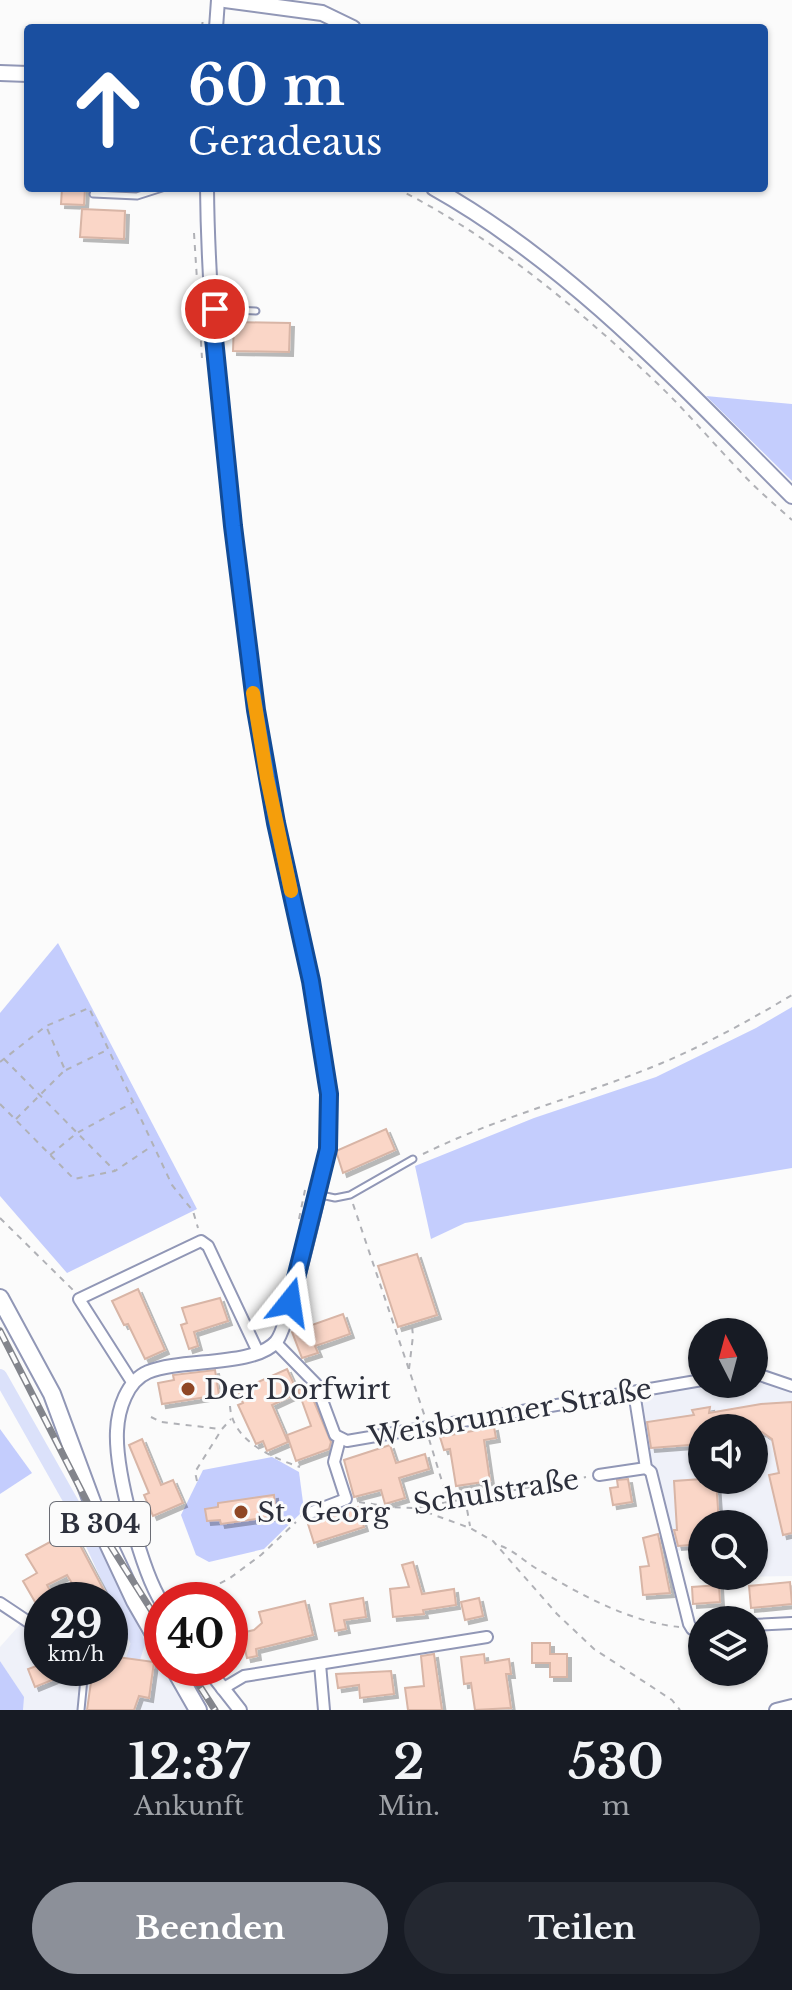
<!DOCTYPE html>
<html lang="de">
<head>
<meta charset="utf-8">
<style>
	:root { --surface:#171b24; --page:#242831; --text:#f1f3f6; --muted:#9ea1a6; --accent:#8c9099 }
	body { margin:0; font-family:"Libre Baskerville",serif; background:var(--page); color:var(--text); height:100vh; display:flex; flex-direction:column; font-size:30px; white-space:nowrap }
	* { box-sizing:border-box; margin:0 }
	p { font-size:26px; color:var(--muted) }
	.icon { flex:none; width:44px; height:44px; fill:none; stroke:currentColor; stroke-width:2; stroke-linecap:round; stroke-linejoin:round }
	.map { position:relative; height:1710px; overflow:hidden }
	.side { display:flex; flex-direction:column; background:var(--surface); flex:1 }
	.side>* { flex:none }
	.banner { position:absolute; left:24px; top:24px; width:744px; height:168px; border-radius:8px; box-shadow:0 2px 6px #0004; background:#1a4fa0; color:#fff; overflow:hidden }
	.needle { width:52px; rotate:354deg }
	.fabs { position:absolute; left:688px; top:1318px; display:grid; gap:16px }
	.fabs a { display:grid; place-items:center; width:80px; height:80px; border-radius:50%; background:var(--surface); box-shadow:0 2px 6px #0004; font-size:40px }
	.speed { position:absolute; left:24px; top:1582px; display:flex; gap:16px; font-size:40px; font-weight:700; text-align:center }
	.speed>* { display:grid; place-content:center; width:104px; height:104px; border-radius:50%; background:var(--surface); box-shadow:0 2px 6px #0004; line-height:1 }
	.speed small { font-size:20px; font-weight:400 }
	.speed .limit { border:12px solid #d22; background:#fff; color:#111 }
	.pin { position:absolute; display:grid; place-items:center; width:68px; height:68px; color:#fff; margin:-34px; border:4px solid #fff; border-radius:50%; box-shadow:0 2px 8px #0007 }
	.me { position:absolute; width:88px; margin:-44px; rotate:15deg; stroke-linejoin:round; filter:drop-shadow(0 0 6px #0008) }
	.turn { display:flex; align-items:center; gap:28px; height:168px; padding:0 32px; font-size:36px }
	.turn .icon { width:104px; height:104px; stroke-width:2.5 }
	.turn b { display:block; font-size:56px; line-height:68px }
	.eta { display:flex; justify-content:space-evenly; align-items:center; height:136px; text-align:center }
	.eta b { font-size:48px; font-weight:800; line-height:56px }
	.primary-button { display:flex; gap:16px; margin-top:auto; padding:16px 32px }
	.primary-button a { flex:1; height:92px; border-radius:48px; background:var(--accent); color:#fff; font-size:32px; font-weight:800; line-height:92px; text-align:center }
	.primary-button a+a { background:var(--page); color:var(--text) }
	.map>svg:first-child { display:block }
	.built { fill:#eff1f9; fill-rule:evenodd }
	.green { fill:#c4cdfd }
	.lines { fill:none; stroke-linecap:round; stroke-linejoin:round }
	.canal { stroke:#dbe1fa; stroke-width:14 }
	.building { fill:#fad6c7; stroke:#d8b5a6; stroke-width:2; filter:url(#shadow) }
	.service-casing { stroke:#9197b6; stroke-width:9 }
	.minor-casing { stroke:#9197b6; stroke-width:14 }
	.tertiary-casing { stroke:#9197b6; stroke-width:16 }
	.secondary-casing { stroke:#9197b6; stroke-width:18 }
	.primary-casing { stroke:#9197b6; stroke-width:20 }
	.path { stroke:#b0b1b6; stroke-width:2; stroke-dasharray:6 6; stroke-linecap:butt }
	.service { stroke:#fff; stroke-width:5 }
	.minor { stroke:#fff; stroke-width:10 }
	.tertiary { stroke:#fff; stroke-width:12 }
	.secondary { stroke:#fff; stroke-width:14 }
	.primary { stroke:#fff; stroke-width:16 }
	.rail-casing { stroke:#83858c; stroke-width:7 }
	.rail { stroke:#fbfbfb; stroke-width:4; stroke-dasharray:12; stroke-linecap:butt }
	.route-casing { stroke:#114b97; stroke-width:20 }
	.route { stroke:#1a73e8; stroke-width:14 }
	.slow { stroke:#f59e0b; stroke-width:14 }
	.poi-dot { fill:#8f4725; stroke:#fbfbfb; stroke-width:3 }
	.labels { text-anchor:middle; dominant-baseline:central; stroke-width:6; stroke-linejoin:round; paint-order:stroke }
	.shield { fill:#fbfbfb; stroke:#6b6d75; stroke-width:2 }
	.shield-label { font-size:26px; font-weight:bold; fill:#2d303c }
	.poi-label { font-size:28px; fill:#2d303c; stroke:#fbfbfb; text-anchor:start }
	.street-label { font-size:28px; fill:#2d303c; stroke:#fbfbfb }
</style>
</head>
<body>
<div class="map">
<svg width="792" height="1710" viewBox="0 0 792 1710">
	<defs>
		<filter id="shadow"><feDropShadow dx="4" dy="4" stdDeviation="0" flood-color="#0004"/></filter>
	</defs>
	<rect width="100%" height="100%" fill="#fbfbfb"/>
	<g class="built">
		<path d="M754 1378 792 1393V1576L721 1577 754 1576V1524H702V1549L675 1551 631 1396 702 1384H754ZM702 1428H754V1480H702Z"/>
		<path d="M24 1620 42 1634V1668H110V1642L144 1628 162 1662V1668H165L187 1710H23V1697L0 1661V1647Z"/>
	</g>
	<g class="green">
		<path d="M706 396 792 404V481Z"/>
		<path d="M58 943 197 1209 67 1273 0 1196V1013Z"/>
		<path d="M792 1007V1168L465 1223 431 1239 415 1166 534 1118 656 1077 756 1028Z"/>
		<path d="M0 1429 32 1473 0 1494Z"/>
		<path d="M272 1457 299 1472 304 1510 264 1549 209 1562 196 1555 181 1515 203 1470Z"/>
		<path d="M0 1661 24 1697 23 1710H0Z"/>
	</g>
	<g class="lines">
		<path class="canal" d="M0 1376 82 1521 138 1643 133 1659"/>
	</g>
	<g class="building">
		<path d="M62 188H85L84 205 61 204Z"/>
		<path d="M82 209 125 211 124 239 80 237Z"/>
		<path d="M234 322 290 323 289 352 233 351Z"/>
		<path d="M386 1129 395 1150 343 1173 336 1151Z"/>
		<path d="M417 1254 437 1315 398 1327 378 1266Z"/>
		<path d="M138 1289 165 1350 145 1359 128 1324 124 1325 112 1301Z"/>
		<path d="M220 1298 228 1321 194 1332 198 1346 189 1349 181 1325 187 1323 182 1308Z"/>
		<path d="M343 1314 350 1334 315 1346 318 1353 302 1358 292 1332Z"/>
		<path d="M287 1369 298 1393 272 1405 288 1442 267 1451 263 1441 256 1444 238 1405 243 1403 238 1391Z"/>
		<path d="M215 1370 219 1395 162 1404 158 1383 174 1380 173 1375Z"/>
		<path d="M308 1387 331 1442 329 1449 296 1461 287 1435 311 1426 298 1390Z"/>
		<path d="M792 1402V1533L783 1535 769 1475 779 1473 772 1439 762 1432 754 1433V1428H702V1444L651 1448 647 1422 694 1415 692 1410 710 1407 709 1413 761 1404Z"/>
		<path d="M494 1427 496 1438 484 1440 490 1481 456 1486 450 1449 444 1450 440 1437Z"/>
		<path d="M142 1439 161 1485 173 1480 183 1503 153 1516 144 1495 149 1493 129 1445Z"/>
		<path d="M390 1445 396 1463 425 1454 429 1469 399 1478 405 1498 385 1504 381 1490 354 1497 344 1460Z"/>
		<path d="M628 1479 632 1502 613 1505 610 1488 618 1487 617 1480Z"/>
		<path d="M702 1479 716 1480 719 1524H702V1544L678 1546 674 1530H677L674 1481Z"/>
		<path d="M274 1495 276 1516 221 1524 220 1520 207 1521 205 1509 218 1507V1503Z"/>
		<path d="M358 1507 364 1527 314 1543 308 1524Z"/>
		<path d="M72 1530 109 1600H82L67 1575 47 1585 55 1600H42V1614L23 1581 37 1573 26 1555Z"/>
		<path d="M658 1534 670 1593 643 1595 640 1567 649 1566 643 1538Z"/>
		<path d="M413 1562 422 1594 454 1589 456 1605 423 1610 424 1614 393 1617 390 1589 409 1587 402 1565Z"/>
		<path d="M790 1582 792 1604 751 1608 749 1586Z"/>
		<path d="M719 1585 720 1602 693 1604 692 1587Z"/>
		<path d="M363 1598 366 1617 344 1620 346 1629 335 1631 330 1604Z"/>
		<path d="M479 1598 483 1616 465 1620 461 1602Z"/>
		<path d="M305 1601 313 1635 256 1649 257 1656 247 1658 241 1633 254 1630 262 1623 259 1612Z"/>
		<path d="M532 1643H550V1654H567V1677H550V1663H532Z"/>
		<path d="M434 1654 442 1710H408L405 1688 424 1686 421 1656Z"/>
		<path d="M484 1654 485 1663 509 1659 511 1674H506L511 1708 475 1710 471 1683 464 1684 461 1657Z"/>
		<path d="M110 1656 154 1662 149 1698 139 1696 134 1710H87L93 1668H110Z"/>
		<path d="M42 1664V1668H53L57 1678 35 1687 28 1669Z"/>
		<path d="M391 1671 394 1694 360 1698 359 1685 338 1688 336 1674Z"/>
	</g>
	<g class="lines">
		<g class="service-casing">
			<g id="service">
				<path d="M93 194 137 196 162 188"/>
				<path d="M213 309 256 311"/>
				<path d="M321 1195 335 1198 350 1195 413 1159"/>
				<path d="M81 1710 85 1668"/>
			</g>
		</g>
		<g class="minor-casing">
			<g id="minor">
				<path d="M275 1342 316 1384 335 1435 347 1441 702 1380"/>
				<path d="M754 1373 792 1386"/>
				<path d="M132 1382 79 1299 201 1241 208 1246 258 1352"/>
				<path d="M634 1392 646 1468 651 1472 689 1624 692 1629H702"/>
				<path d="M599 1475 646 1468"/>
				<path d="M307 1514 346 1499 334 1462 340 1439"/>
				<path d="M0 1603 42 1631"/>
				<path d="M754 1625 792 1623"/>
				<path d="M110 1642 116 1639"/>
				<path d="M320 1664 324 1710"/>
				<path d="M222 1689 244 1676 487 1637"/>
			</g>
		</g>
		<g class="tertiary-casing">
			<g id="tertiary">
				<path d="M216 28 218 0"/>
				<path d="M162 1603C141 1570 115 1470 117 1431 118 1409 127 1381 148 1372 181 1358 253 1367 276 1342 289 1327 322 1182 327 1154 334 1116 327 1076 321 1038 307 950 283 865 267 778 250 683 239 587 229 492 218 390 208 290 207 188"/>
				<path d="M207 1668 240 1710"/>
				<path d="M776 1710 792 1706"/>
			</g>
		</g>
		<g class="secondary-casing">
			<g id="secondary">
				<path d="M225 0 322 13 353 28"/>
				<path d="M0 73 28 74"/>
				<path d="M434 188C571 265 682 386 792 496"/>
			</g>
		</g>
		<g class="primary-casing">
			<g id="primary">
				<path d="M0 1298 52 1394 105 1537 135 1601 162 1648"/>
				<path d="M174 1668 198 1710"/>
			</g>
		</g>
		<g class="path">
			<path d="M202 28 203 17"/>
			<path d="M376 188H391"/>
			<path d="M396 188C495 238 579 309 659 385 687 412 712 442 739 470 755 488 774 504 792 520"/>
			<path d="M194 233 202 358"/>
			<path d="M4 1059 115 1171"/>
			<path d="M0 1062 46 1026 89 1008 172 1185 193 1211 198 1228"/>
			<path d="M66 1070 107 1050"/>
			<path d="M0 1104 74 1179 115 1171 152 1146"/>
			<path d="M16 1119 65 1070 46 1026"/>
			<path d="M423 1154C500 1116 583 1096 662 1063 707 1044 750 1020 792 995"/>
			<path d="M50 1155 77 1133 132 1103"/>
			<path d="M353 1204 425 1417"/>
			<path d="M0 1218 73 1290"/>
			<path d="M299 1219 305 1190"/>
			<path d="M409 1369 413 1336 412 1326"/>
			<path d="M230 1406C232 1440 270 1457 300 1467"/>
			<path d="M151 1417 161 1422 220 1429"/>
			<path d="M429 1439 448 1501"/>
			<path d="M197 1481 195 1472 222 1429 231 1419"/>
			<path d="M465 1498 470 1526"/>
			<path d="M359 1502 391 1507 415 1508 586 1477"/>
			<path d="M415 1508 470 1528 493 1541 557 1614 594 1649 672 1700 680 1710"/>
			<path d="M501 1546C515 1551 526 1563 539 1570 581 1595 630 1622 679 1627"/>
			<path d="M188 1600 230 1578 261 1555 296 1522"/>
		</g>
		<use href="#service" class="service"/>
		<use href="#minor" class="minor"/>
		<use href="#tertiary" class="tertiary"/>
		<use href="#secondary" class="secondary"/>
		<use href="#primary" class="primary"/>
		<g class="rail-casing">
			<g id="rail">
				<path d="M0 1331 105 1537 162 1627"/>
				<path d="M188 1668 215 1710"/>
			</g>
		</g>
		<use href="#rail" class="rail"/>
	</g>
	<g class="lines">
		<g class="route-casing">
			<path id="route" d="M215 309H211L233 526 256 710 276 823 311 981 329 1094 328 1149 290 1302"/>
		</g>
		<use href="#route" class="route"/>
		<path class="slow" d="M253 693 267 778 291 891"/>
	</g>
	<g class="poi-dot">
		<circle cx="188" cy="1389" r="8"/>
		<circle cx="241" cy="1512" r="8"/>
	</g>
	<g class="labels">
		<rect class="shield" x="50" y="1502" width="100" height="44" rx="6"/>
		<g class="shield-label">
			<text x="100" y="1524">B 304</text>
		</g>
		<g class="poi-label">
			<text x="204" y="1389">Der Dorfwirt</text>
			<text x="257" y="1512">St. Georg</text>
		</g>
		<g class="street-label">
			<text transform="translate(510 1413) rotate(-10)">Weisbrunner Straße</text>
			<text transform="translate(496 1492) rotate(-9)">Schulstraße</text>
		</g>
	</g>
</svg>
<div class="fabs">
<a><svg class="needle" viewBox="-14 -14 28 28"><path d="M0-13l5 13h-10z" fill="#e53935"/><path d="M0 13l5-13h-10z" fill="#9ea1a6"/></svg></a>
<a><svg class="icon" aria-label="sound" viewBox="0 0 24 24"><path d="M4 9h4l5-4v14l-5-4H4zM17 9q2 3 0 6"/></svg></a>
<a><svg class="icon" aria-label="search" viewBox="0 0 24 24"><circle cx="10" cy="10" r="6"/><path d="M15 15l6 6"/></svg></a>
<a><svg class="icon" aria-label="layers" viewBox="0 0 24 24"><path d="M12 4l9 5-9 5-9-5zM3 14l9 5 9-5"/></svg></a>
</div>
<div class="speed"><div>29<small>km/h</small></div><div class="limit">40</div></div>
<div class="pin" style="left:215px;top:309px;background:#d93025"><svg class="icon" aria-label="arrive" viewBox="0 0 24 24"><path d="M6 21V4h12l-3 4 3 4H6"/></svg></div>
<svg class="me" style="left:290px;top:1302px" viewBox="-20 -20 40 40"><path d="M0-17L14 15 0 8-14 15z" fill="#1a73e8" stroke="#fff" stroke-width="4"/></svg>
<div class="banner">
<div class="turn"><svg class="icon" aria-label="ahead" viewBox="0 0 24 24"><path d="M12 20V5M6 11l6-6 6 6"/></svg><div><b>60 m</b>Geradeaus</div></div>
</div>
</div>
<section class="side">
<div class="eta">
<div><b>12:37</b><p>Ankunft</p></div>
<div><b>2</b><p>Min.</p></div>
<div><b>530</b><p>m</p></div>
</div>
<div class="primary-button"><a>Beenden</a><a>Teilen</a></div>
</section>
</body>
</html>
